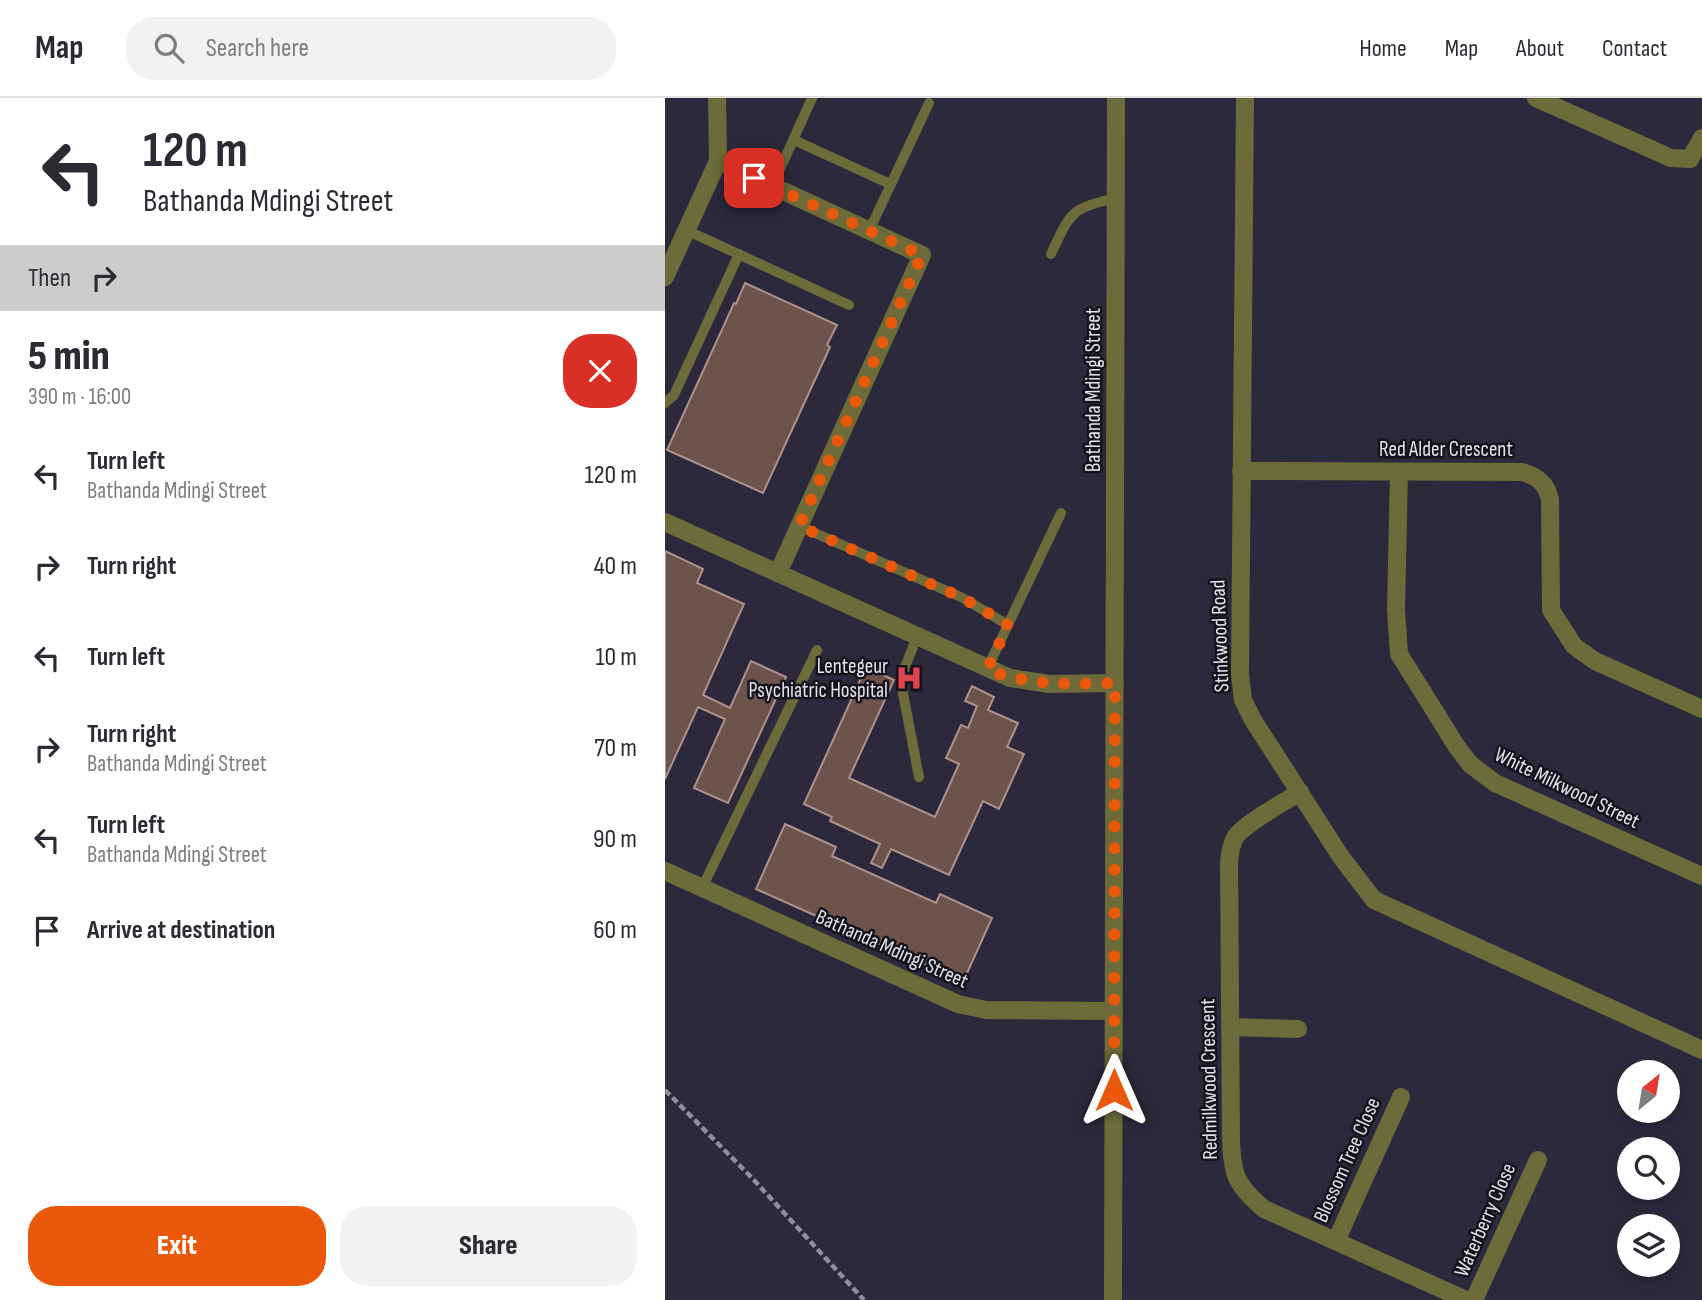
<!DOCTYPE html>
<html lang="en">
<head>
<meta charset="utf-8">
<style>
	:root { --surface:#fff; --page:#f2f2f3; --text:#2b2b33; --muted:#7c7c81; --line:#e1e1e2; --accent:#ea580c }
	body { margin:0; font-family:"Sofia Sans Condensed",sans-serif; background:var(--page); color:var(--text); height:100vh; display:flex; flex-direction:column; font-size:26px; white-space:nowrap }
	* { box-sizing:border-box; margin:0 }
	p { font-size:23px; color:var(--muted) }
	.icon { flex:none; width:38px; height:38px; fill:none; stroke:currentColor; stroke-width:2; stroke-linecap:round; stroke-linejoin:round }
	.map { position:relative; flex:1; overflow:hidden }
	.drawer { display:flex; flex-direction:column; background:var(--surface); width:665px }
	.drawer>* { flex:none }
	.top-card { background:#fff; color:var(--text); overflow:hidden }
	.needle { width:46px; rotate:30deg }
	.controls { position:absolute; left:952px; top:962px; display:grid; gap:14px }
	.controls a { display:grid; place-items:center; width:63px; height:63px; border-radius:50%; background:var(--surface); box-shadow:0 4px 10px #0003; font-size:35px }
	.pin { position:absolute; display:grid; place-items:center; width:60px; height:60px; color:#fff; margin:-30px; border-radius:14px; box-shadow:0 4px 10px #0006 }
	.me { position:absolute; width:77px; margin:-38px; rotate:0deg; stroke-linejoin:round; filter:drop-shadow(0 0 5px #0008) }
	.turn { display:flex; align-items:center; gap:24px; height:147px; padding:0 28px; font-size:32px }
	.turn .icon { width:91px; height:91px; stroke-width:2.5 }
	.turn b { display:block; font-size:49px; line-height:60px }
	.then { display:flex; align-items:center; height:66px; padding:0 28px; background:#0003; gap:14px; font-size:26px }
	.round { display:grid; place-items:center; flex:none; width:74px; height:74px; border-radius:28px; background:var(--page) }
	.overview { display:flex; align-items:center; justify-content:space-between; height:119px; padding:0 28px }
	h1 { font-size:42px; font-weight:800; line-height:52px }
	.action { display:flex; gap:14px; margin-top:auto; padding:14px 28px }
	.action a { flex:1; height:80px; border-radius:28px; background:var(--accent); color:#fff; font-size:28px; font-weight:800; line-height:80px; text-align:center }
	.action a+a { background:var(--page); color:var(--text) }
	ul { padding:0; list-style:none }
	li { display:flex; align-items:center; gap:21px; height:91px; padding:0 28px }
	li div { flex:1 }
	li b { display:block; font-size:26px }
	li em { font-style:normal }
	header { display:flex; align-items:center; gap:42px; box-sizing:border-box; height:98px; padding:0 35px; background:var(--surface); border-bottom:2px solid var(--line) }
	header strong { font-size:33px }
	nav { display:flex; gap:38px; margin-inline-start:auto; font-size:24px }
	.search { width:490px; height:63px; background:var(--page); display:flex; align-items:center; gap:18px; box-sizing:border-box; padding:0 24px; border-radius:28px; color:var(--muted); font-size:26px }
	main { display:flex; flex:1; min-height:0 }
	.map>svg:first-child { display:block }
	.building { fill:#6c544d; stroke:#ad928b; stroke-width:2 }
	.lines { fill:none; stroke-linecap:round; stroke-linejoin:round }
	.path { stroke:#918e9e; stroke-width:4.5; stroke-dasharray:7 3.5; stroke-linecap:butt }
	.lane { stroke:#6c6b39; stroke-width:10 }
	.street { stroke:#6c6b39; stroke-width:18 }
	.route { stroke:#ea580c; stroke-width:12; stroke-dasharray:0 21.6 }
	.labels { text-anchor:middle; dominant-baseline:central; stroke-width:5; stroke-linejoin:round; paint-order:stroke }
	.street-label { font-size:21px; fill:#e4e2ef; stroke:#14131b }
	.poi-label { font-size:21px; fill:#e4e2ef; stroke:#14131b; text-anchor:end }
</style>
</head>
<body>
<header>
<strong>Map</strong>
<div class="search"><svg class="icon" aria-label="search" viewBox="0 0 24 24"><circle cx="10" cy="10" r="6"/><path d="M15 15l6 6"/></svg>Search here</div>
<nav><a>Home</a><a>Map</a><a>About</a><a>Contact</a></nav>
</header>
<main>
<section class="drawer">
<div class="top-card">
<div class="turn"><svg class="icon" aria-label="left" viewBox="0 0 24 24"><path d="M17 20v-9H6M10 6l-5 5 5 5"/></svg><div><b>120 m</b>Bathanda Mdingi Street</div></div>
<div class="then">Then<svg class="icon" aria-label="right" viewBox="0 0 24 24"><path d="M7 20v-9h11M14 6l5 5-5 5"/></svg></div>
</div>
<div class="overview"><div><h1>5 min</h1><p>390 m · 16:00</p></div><a class="round" style="background:#d93025;color:#fff"><svg class="icon" aria-label="close" viewBox="0 0 24 24"><path d="M6 6l12 12M18 6L6 18"/></svg></a></div>
<ul>
<li><svg class="icon" aria-label="left" viewBox="0 0 24 24"><path d="M17 20v-9H6M10 6l-5 5 5 5"/></svg><div><b>Turn left</b><p>Bathanda Mdingi Street</p></div><em>120 m</em></li>
<li><svg class="icon" aria-label="right" viewBox="0 0 24 24"><path d="M7 20v-9h11M14 6l5 5-5 5"/></svg><div><b>Turn right</b></div><em>40 m</em></li>
<li><svg class="icon" aria-label="left" viewBox="0 0 24 24"><path d="M17 20v-9H6M10 6l-5 5 5 5"/></svg><div><b>Turn left</b></div><em>10 m</em></li>
<li><svg class="icon" aria-label="right" viewBox="0 0 24 24"><path d="M7 20v-9h11M14 6l5 5-5 5"/></svg><div><b>Turn right</b><p>Bathanda Mdingi Street</p></div><em>70 m</em></li>
<li><svg class="icon" aria-label="left" viewBox="0 0 24 24"><path d="M17 20v-9H6M10 6l-5 5 5 5"/></svg><div><b>Turn left</b><p>Bathanda Mdingi Street</p></div><em>90 m</em></li>
<li><svg class="icon" aria-label="arrive" viewBox="0 0 24 24"><path d="M6 21V4h12l-3 4 3 4H6"/></svg><div><b>Arrive at destination</b></div><em>60 m</em></li>
</ul>
<div class="action"><a>Exit</a><a>Share</a></div>
</section>
<div class="map">
<svg width="1037" height="1202" viewBox="0 0 1037 1202">
	<rect width="100%" height="100%" fill="#2c293c"/>
	<g class="building">
		<path d="M80 185 172 227 162 247 165 249 98 395 2 352 69 205 71 206Z"/>
		<path d="M0 453 38 471 32 485 79 506 38 597 65 610 86 563 121 579 63 705 29 690 60 621 33 609 0 681Z"/>
		<path d="M201 569 229 582 184 680 270 719 294 666 281 660 296 627 303 630 312 608 300 603 307 588 329 599 323 612 353 625 342 649 359 656 334 711 318 703 284 777 226 751 217 770 206 765 215 746 165 723 167 719 139 706Z"/>
		<path d="M120 726 171 749 167 758 271 805 275 796 327 820 298 884 91 791Z"/>
	</g>
	<g class="lines">
		<path class="path" d="M0 992 88 1081 199 1202"/>
		<g class="lane">
			<path d="M129 42 225 86"/>
			<path d="M107 89 147 0"/>
			<path d="M21 132 184 207"/>
			<path d="M204 133 264 5"/>
			<path d="M386 156C406 114 404 111 451 100"/>
			<path d="M0 305 9 297 74 156"/>
			<path d="M134 428 298 500 343 527"/>
			<path d="M252 539 238 574 237 590 254 679"/>
			<path d="M322 571 396 415"/>
			<path d="M37 790 152 552"/>
		</g>
		<g class="street">
			<path d="M580 0 575 576 578 602 588 622 676 759 709 802 1037 952"/>
			<path d="M871 0 1006 60 1025 61 1037 40"/>
			<path d="M53 63 257 157 113 475"/>
			<path d="M0 179 53 63 52 0"/>
			<path d="M576 373 857 374C872 378 882 386 885 402L886 512 909 548 930 563 1037 611"/>
			<path d="M734 374 731 512 734 556 792 649 805 666 830 685 1037 778"/>
			<path d="M0 424 345 580 384 586 450 585"/>
			<path d="M635 694C618 705 582 724 571 738 566 745 565 756 564 764L566 1041C567 1077 571 1087 599 1111L801 1202"/>
			<path d="M0 773 293 906 321 912 449 913"/>
			<path d="M566 929 633 931"/>
			<path d="M671 1143 736 999"/>
			<path d="M448 1202 451 0"/>
			<path d="M809 1202 873 1062"/>
		</g>
	</g>
	<g class="lines">
		<path class="route" d="M89 80 257 157 134 428 298 500 343 527 322 572C366 588 404 586 450 585L449 992"/>
	</g>
	<defs>
		<g id="hospital-bare" transform="scale(2.1)"><path d="M-5-5h3v3.5h4V-5h3V5h-3V1.5h-4V5h-3Z" fill="#e0444e" stroke="#14131b" stroke-width="2.5" paint-order="stroke"/></g>
	</defs>
	<g fill-rule="evenodd">
		<use href="#hospital-bare" x="244" y="580"/>
	</g>
	<g class="labels">
		<g class="street-label">
			<text transform="translate(428 292) rotate(-90)">Bathanda Mdingi Street</text>
			<text x="781" y="351">Red Alder Crescent</text>
			<text transform="translate(555 538) rotate(-92)">Stinkwood Road</text>
			<text transform="translate(902 690) rotate(26)">White Milkwood Street</text>
			<text transform="translate(227 851) rotate(24)">Bathanda Mdingi Street</text>
			<text transform="translate(544 981) rotate(-91)">Redmilkwood Crescent</text>
			<text transform="translate(682 1062) rotate(-66)">Blossom Tree Close</text>
			<text transform="translate(820 1122) rotate(-66)">Waterberry Close</text>
		</g>
		<g class="poi-label">
			<text x="223" y="568">Lentegeur<tspan x="223" dy="24">Psychiatric Hospital</tspan></text>
		</g>
	</g>
</svg>
<div class="controls">
<a><svg class="needle" viewBox="-14 -14 28 28"><path d="M0-13l5 13h-10z" fill="#e53935"/><path d="M0 13l5-13h-10z" fill="#7c7c81"/></svg></a>
<a><svg class="icon" aria-label="search" viewBox="0 0 24 24"><circle cx="10" cy="10" r="6"/><path d="M15 15l6 6"/></svg></a>
<a><svg class="icon" aria-label="layers" viewBox="0 0 24 24"><path d="M12 4l9 5-9 5-9-5zM3 14l9 5 9-5"/></svg></a>
</div>
<div class="pin" style="left:89px;top:80px;background:#d93025"><svg class="icon" aria-label="arrive" viewBox="0 0 24 24"><path d="M6 21V4h12l-3 4 3 4H6"/></svg></div>
<svg class="me" style="left:449px;top:992px" viewBox="-20 -20 40 40"><path d="M0-17L14 15 0 8-14 15z" fill="#ea580c" stroke="#fff" stroke-width="4"/></svg>
</div>
</main>
</body>
</html>
